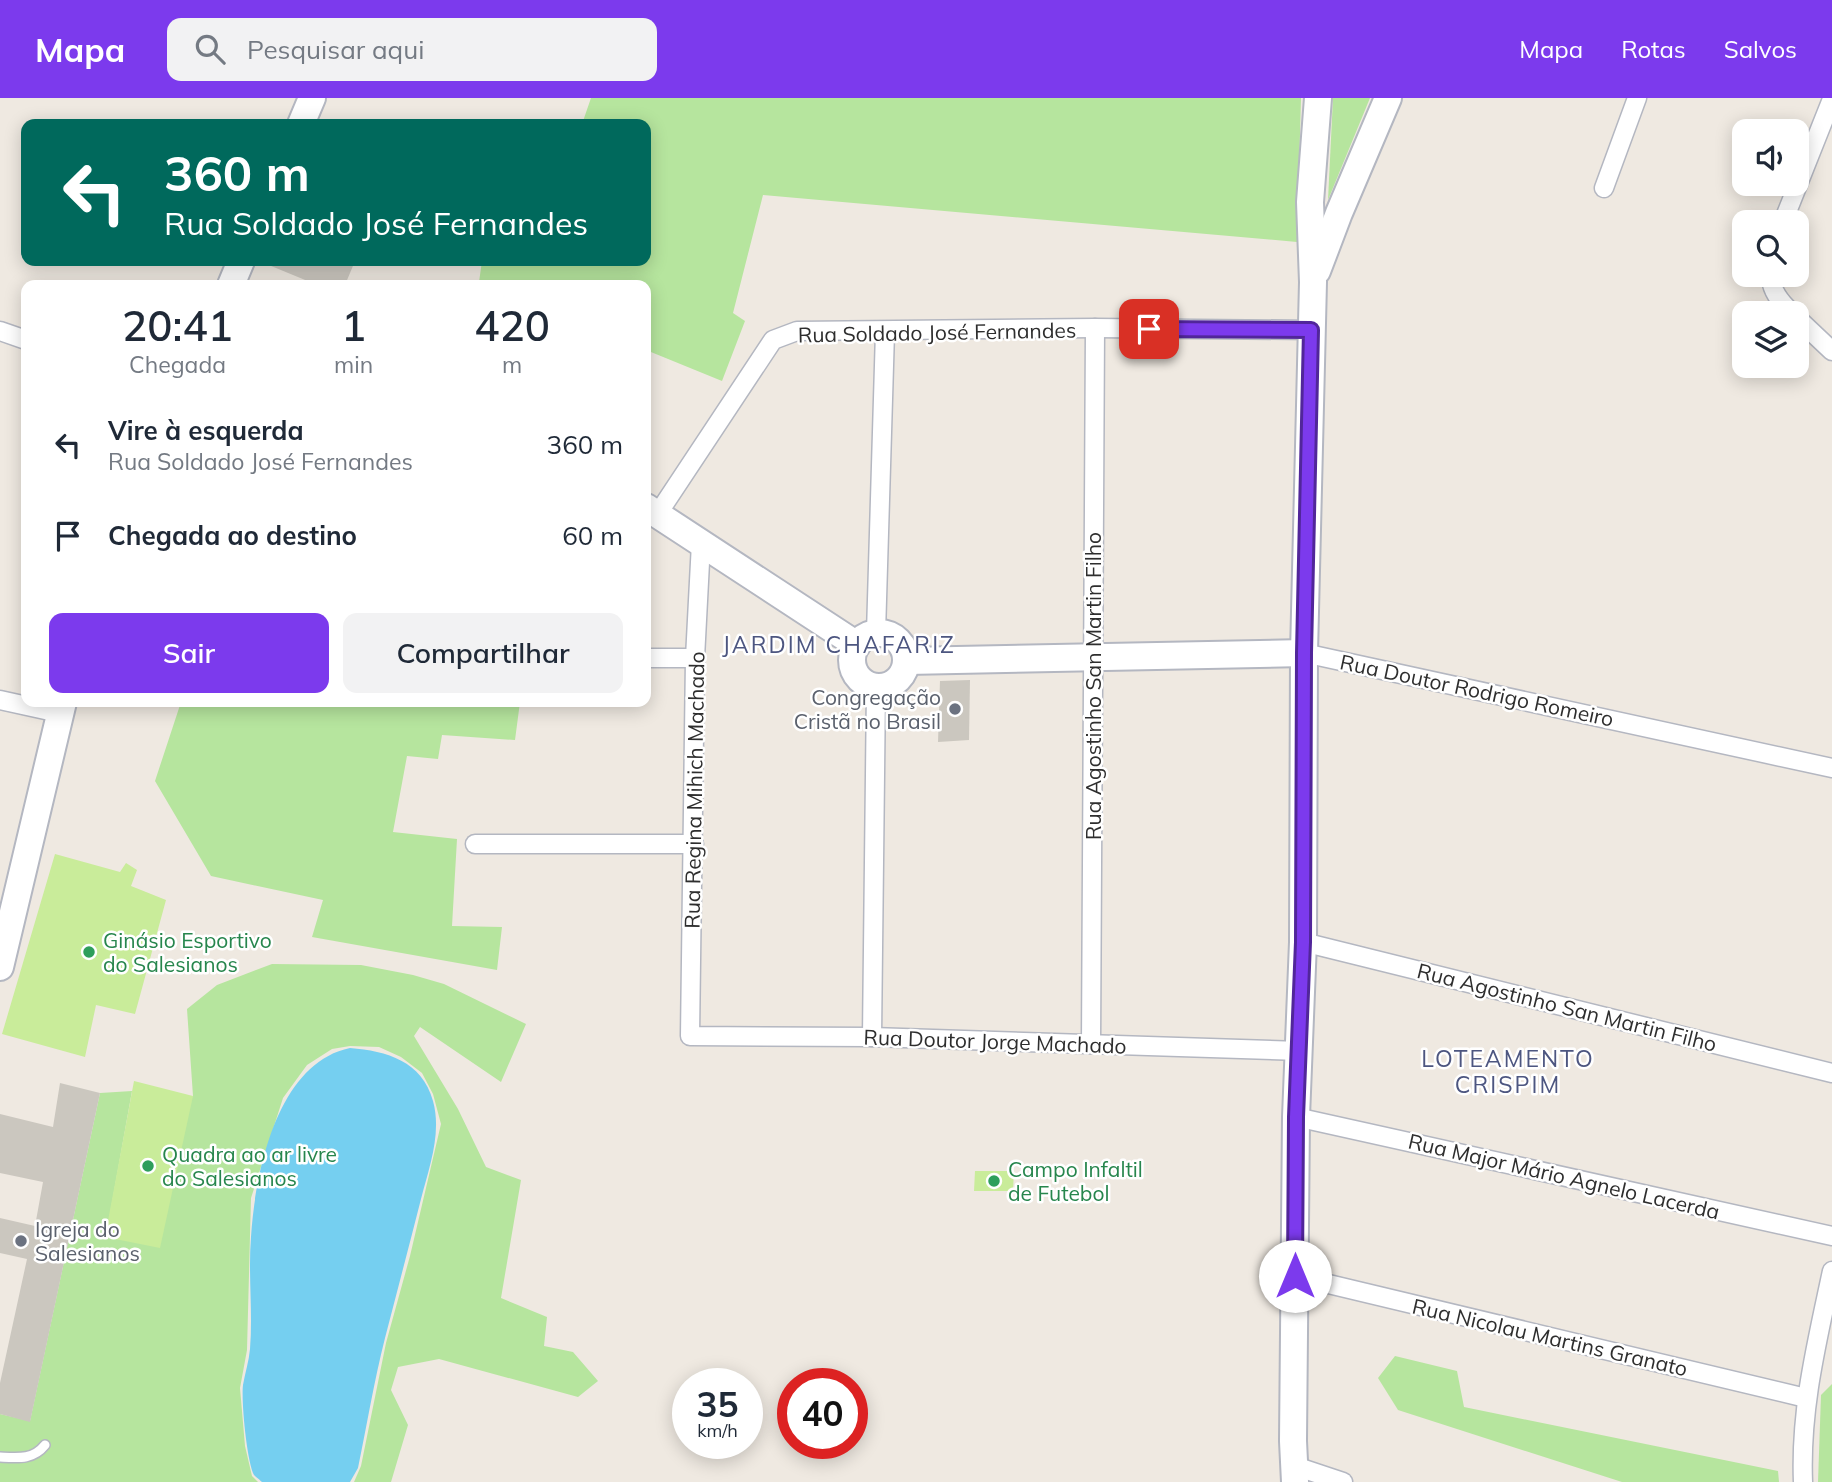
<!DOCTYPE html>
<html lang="pt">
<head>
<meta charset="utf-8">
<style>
	:root { --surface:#fff; --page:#f2f2f3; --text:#1f2937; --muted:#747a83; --accent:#7c3aed }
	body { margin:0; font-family:Mulish,sans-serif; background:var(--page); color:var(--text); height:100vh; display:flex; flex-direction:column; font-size:26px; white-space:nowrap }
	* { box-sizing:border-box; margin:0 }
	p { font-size:23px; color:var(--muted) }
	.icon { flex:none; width:38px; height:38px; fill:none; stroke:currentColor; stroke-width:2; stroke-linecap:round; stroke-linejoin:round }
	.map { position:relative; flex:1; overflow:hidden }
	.panel { position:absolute; left:21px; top:182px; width:630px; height:427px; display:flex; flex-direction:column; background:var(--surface); border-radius:14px; box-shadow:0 4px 18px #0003 }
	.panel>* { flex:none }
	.guide { position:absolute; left:21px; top:21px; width:630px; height:147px; border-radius:14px; box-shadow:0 4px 18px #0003; background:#00695c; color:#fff; overflow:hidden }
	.fabs { position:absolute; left:1732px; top:21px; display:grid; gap:14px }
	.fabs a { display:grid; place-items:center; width:77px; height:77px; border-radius:14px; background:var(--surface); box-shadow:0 4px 18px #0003; font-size:35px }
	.speed { position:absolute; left:672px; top:1270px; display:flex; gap:14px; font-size:35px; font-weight:700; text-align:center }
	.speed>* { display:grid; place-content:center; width:91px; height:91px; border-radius:50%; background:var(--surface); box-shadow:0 4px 18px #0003; line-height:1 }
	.speed small { font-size:18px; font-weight:400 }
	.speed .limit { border:10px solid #d22; background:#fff; color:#111 }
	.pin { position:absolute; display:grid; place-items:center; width:60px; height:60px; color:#fff; margin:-30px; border-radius:14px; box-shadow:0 4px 10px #0006 }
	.me { position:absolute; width:77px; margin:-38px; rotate:0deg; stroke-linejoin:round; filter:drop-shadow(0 0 5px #0008) }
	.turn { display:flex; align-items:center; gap:24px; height:147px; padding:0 28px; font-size:32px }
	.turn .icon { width:91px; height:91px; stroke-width:2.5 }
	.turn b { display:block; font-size:49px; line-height:60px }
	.eta { display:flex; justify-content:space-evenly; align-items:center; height:119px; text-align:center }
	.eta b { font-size:42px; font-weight:600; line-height:49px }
	.primary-button { display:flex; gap:14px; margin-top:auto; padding:14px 28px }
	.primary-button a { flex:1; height:80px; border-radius:14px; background:var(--accent); color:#fff; font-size:28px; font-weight:600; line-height:80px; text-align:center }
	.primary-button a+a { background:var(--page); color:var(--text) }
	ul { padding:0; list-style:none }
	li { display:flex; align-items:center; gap:21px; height:91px; padding:0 28px }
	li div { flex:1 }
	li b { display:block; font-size:26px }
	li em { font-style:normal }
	header { display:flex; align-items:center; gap:42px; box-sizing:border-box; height:98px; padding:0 35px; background:var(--accent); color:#fff }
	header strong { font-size:33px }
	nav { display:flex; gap:38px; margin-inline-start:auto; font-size:24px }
	.search { width:490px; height:63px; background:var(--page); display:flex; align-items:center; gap:18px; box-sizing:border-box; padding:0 24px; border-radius:14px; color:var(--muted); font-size:26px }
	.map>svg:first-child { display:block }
	.green { fill:#b6e59e }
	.pitch { fill:#c9ec9a }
	.water { fill:#75cff0 }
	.building { fill:#cbc7bf }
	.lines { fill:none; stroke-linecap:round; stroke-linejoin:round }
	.lane-casing { stroke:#b4b7c1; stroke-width:12 }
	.street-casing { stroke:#b4b7c1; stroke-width:21 }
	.secondary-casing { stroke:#b4b7c1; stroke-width:30 }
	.lane { stroke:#fff; stroke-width:9 }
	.street { stroke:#fff; stroke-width:18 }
	.secondary { stroke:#fff; stroke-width:26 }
	.route-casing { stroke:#51269a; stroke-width:18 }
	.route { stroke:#7c3aed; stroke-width:12 }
	.worship-dot { fill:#6b7280; stroke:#fff; stroke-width:2.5 }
	.leisure-dot { fill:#2e9e5b; stroke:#fff; stroke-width:2.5 }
	.labels { text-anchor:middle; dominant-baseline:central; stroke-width:5; stroke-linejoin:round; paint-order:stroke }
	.street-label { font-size:21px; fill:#2e2e2e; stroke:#fff }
	.worship-label { font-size:21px; fill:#5b616d; stroke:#fff; text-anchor:end }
	.leisure-label { font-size:21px; fill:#27864d; stroke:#fff; text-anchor:start }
	.neighbourhood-label { font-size:23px; letter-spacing:2px; fill:#4d5680; stroke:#fff }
</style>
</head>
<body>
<header>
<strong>Mapa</strong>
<div class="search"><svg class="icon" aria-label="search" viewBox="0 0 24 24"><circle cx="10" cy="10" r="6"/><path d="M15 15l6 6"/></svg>Pesquisar aqui</div>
<nav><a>Mapa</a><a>Rotas</a><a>Salvos</a></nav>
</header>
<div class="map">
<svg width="1832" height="1384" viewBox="0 0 1832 1384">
	<rect width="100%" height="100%" fill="#efe9e1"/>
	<g class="green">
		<path d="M591 0H1301L1297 144 763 97 733 215 745 223 722 283 646 252V187H486L479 184 482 163H646V26H582Z"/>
		<path d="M1333 0H1370L1328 102Z"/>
		<path d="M181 604H520L515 642 442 637 438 661 407 658 393 734 457 741 452 828 502 829 497 872 312 839 323 802 211 778 155 683Z"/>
		<path d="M272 866 361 867 413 877 444 886 526 926 501 984 420 929 414 938 458 1011 486 1069 521 1082 501 1200 547 1219 544 1248 573 1254 598 1283 578 1299 439 1261 398 1269 391 1292 408 1327 391 1384H354L361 1368 386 1245 410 1158 441 1026 433 996 422 975 401 959 379 949 350 948 332 951 307 967 283 1000 251 1100 247 1252 240 1290 245 1348 252 1378 258 1384H0V1316L30 1323 100 995 132 993 106 1138 193 998 187 911 217 887Z"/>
		<path d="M1395 1258 1457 1273 1464 1309 1778 1373 1779 1384H1622L1398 1312 1378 1280Z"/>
		<path d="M1832 1286V1384H1818L1821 1297Z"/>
	</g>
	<g class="pitch">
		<path d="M55 756 120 774 126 765 137 772 131 788 166 802 135 916 96 907 85 959 2 936Z"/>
		<path d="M134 983 193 998 160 1150 105 1139Z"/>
		<path d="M975 1073H1014L1013 1093H974Z"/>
	</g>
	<path class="water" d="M350 950C387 953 422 963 433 1003 442 1035 429 1070 421 1101 409 1148 397 1194 385 1240 374 1283 367 1327 358 1370L350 1384H262C261 1383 255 1378 254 1377 247 1364 241 1303 243 1287 245 1275 249 1263 250 1251 253 1214 248 1176 251 1139 255 1075 277 965 350 950Z"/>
	<g class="building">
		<path d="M259 163H355L345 187H308L310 184Z"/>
		<path d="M970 582 969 642 938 644 940 583Z"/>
		<path d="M60 985 100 995 30 1324 0 1316V1285L27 1161 0 1155V1120L35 1128 43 1084 0 1075V1016L53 1029Z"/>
	</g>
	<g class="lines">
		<g class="lane-casing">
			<path id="lane" d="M0 1359C18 1360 33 1362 45 1347"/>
		</g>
		<g class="street-casing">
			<g id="street">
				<path d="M1604 90 1637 0"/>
				<path d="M1783 124 1832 1"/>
				<path d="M1771 177C1770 192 1781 205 1792 215"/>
				<path d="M1797 220 1832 253"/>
				<path d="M0 233 26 242"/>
				<path d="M657 417 773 242 797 233 1095 230 1311 232"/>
				<path d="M701 445 695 560 690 938 872 939 1300 953"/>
				<path d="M876 535 885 234"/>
				<path d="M1304 555 1832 670"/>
				<path d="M646 560H695"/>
				<path d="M0 602 59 615"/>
				<path d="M475 746H694"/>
				<path d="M1303 844 1832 975"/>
				<path d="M872 939 876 589"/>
				<path d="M1091 946 1095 230"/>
				<path d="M1296 1019 1832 1138"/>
				<path d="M1295 1178 1806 1300"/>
				<path d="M1295 1368 1343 1384"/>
				<path d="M1803 1384C1800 1311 1817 1244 1832 1173"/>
			</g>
		</g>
		<g class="secondary-casing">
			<g id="secondary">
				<path d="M301 26 312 0"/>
				<path d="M1317 173 1339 115 1388 0"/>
				<path d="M231 187 241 163"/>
				<path d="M646 409 857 547"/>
				<circle cx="879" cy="562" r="27"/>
				<path d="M907 563 1304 555"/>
				<path d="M0 869 63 604"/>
				<path d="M1295 1384 1293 1343 1296 1019 1303 844 1304 555 1313 184 1310 104 1318 0"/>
			</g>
		</g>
		<use href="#lane" class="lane"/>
		<use href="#street" class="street"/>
		<use href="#secondary" class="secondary"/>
	</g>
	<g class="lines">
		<g class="route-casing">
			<path id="route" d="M1149 231 1311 232 1304 555 1303 844 1296 1019 1295 1178"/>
		</g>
		<use href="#route" class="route"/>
	</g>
	<g class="worship-dot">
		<circle cx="955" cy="611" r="7"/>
		<circle cx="21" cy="1143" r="7"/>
	</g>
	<g class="leisure-dot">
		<circle cx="89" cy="854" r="7"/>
		<circle cx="148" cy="1068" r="7"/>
		<circle cx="994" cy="1083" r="7"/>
	</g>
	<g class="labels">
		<g class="street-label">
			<text transform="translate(937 234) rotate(-1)">Rua Soldado José Fernandes</text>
			<text transform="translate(1093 588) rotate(-90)">Rua Agostinho San Martin Filho</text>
			<text transform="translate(1477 592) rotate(12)">Rua Doutor Rodrigo Romeiro</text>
			<text transform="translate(694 692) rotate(-89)">Rua Regina Mihich Machado</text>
			<text transform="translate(1567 909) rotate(14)">Rua Agostinho San Martin Filho</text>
			<text transform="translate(995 943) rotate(2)">Rua Doutor Jorge Machado</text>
			<text transform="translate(1564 1078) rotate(13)">Rua Major Mário Agnelo Lacerda</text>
			<text transform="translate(1550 1239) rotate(13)">Rua Nicolau Martins Granato</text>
		</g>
		<g class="worship-label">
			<text x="941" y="599">Congregação<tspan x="941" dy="24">Cristã no Brasil</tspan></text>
			<text x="35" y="1131" text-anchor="start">Igreja do<tspan x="35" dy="24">Salesianos</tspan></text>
		</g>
		<g class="leisure-label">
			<text x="103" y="842">Ginásio Esportivo<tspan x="103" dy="24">do Salesianos</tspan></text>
			<text x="162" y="1056">Quadra ao ar livre<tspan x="162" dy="24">do Salesianos</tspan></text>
			<text x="1008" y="1071">Campo Infaltil<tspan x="1008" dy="24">de Futebol</tspan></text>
		</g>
		<g class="neighbourhood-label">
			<text x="839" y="546">JARDIM CHAFARIZ</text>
			<text x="1508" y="960">LOTEAMENTO<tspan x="1508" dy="26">CRISPIM</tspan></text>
		</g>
	</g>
</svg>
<div class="fabs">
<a><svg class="icon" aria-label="sound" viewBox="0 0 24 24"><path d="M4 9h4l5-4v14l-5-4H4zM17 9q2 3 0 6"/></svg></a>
<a><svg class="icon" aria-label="search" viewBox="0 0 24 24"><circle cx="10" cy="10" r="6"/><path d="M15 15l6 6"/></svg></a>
<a><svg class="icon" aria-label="layers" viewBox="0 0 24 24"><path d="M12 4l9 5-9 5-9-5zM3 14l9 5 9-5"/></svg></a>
</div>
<div class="speed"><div>35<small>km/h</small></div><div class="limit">40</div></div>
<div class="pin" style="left:1149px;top:231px;background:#d93025"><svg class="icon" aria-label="arrive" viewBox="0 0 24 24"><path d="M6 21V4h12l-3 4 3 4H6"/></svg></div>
<svg class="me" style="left:1295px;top:1178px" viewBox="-20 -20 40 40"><circle r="19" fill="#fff"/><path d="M0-13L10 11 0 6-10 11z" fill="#7c3aed"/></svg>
<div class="guide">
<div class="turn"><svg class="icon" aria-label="left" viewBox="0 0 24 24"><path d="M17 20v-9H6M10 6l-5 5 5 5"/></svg><div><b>360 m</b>Rua Soldado José Fernandes</div></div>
</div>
<section class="panel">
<div class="eta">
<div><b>20:41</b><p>Chegada</p></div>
<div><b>1</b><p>min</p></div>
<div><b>420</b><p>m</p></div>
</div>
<ul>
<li><svg class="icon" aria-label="left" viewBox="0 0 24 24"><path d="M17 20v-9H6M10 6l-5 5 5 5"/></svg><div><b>Vire à esquerda</b><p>Rua Soldado José Fernandes</p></div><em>360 m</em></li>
<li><svg class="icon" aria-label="arrive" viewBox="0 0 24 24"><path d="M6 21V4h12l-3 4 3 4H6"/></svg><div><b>Chegada ao destino</b></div><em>60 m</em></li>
</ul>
<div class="primary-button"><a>Sair</a><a>Compartilhar</a></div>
</section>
</div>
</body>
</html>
